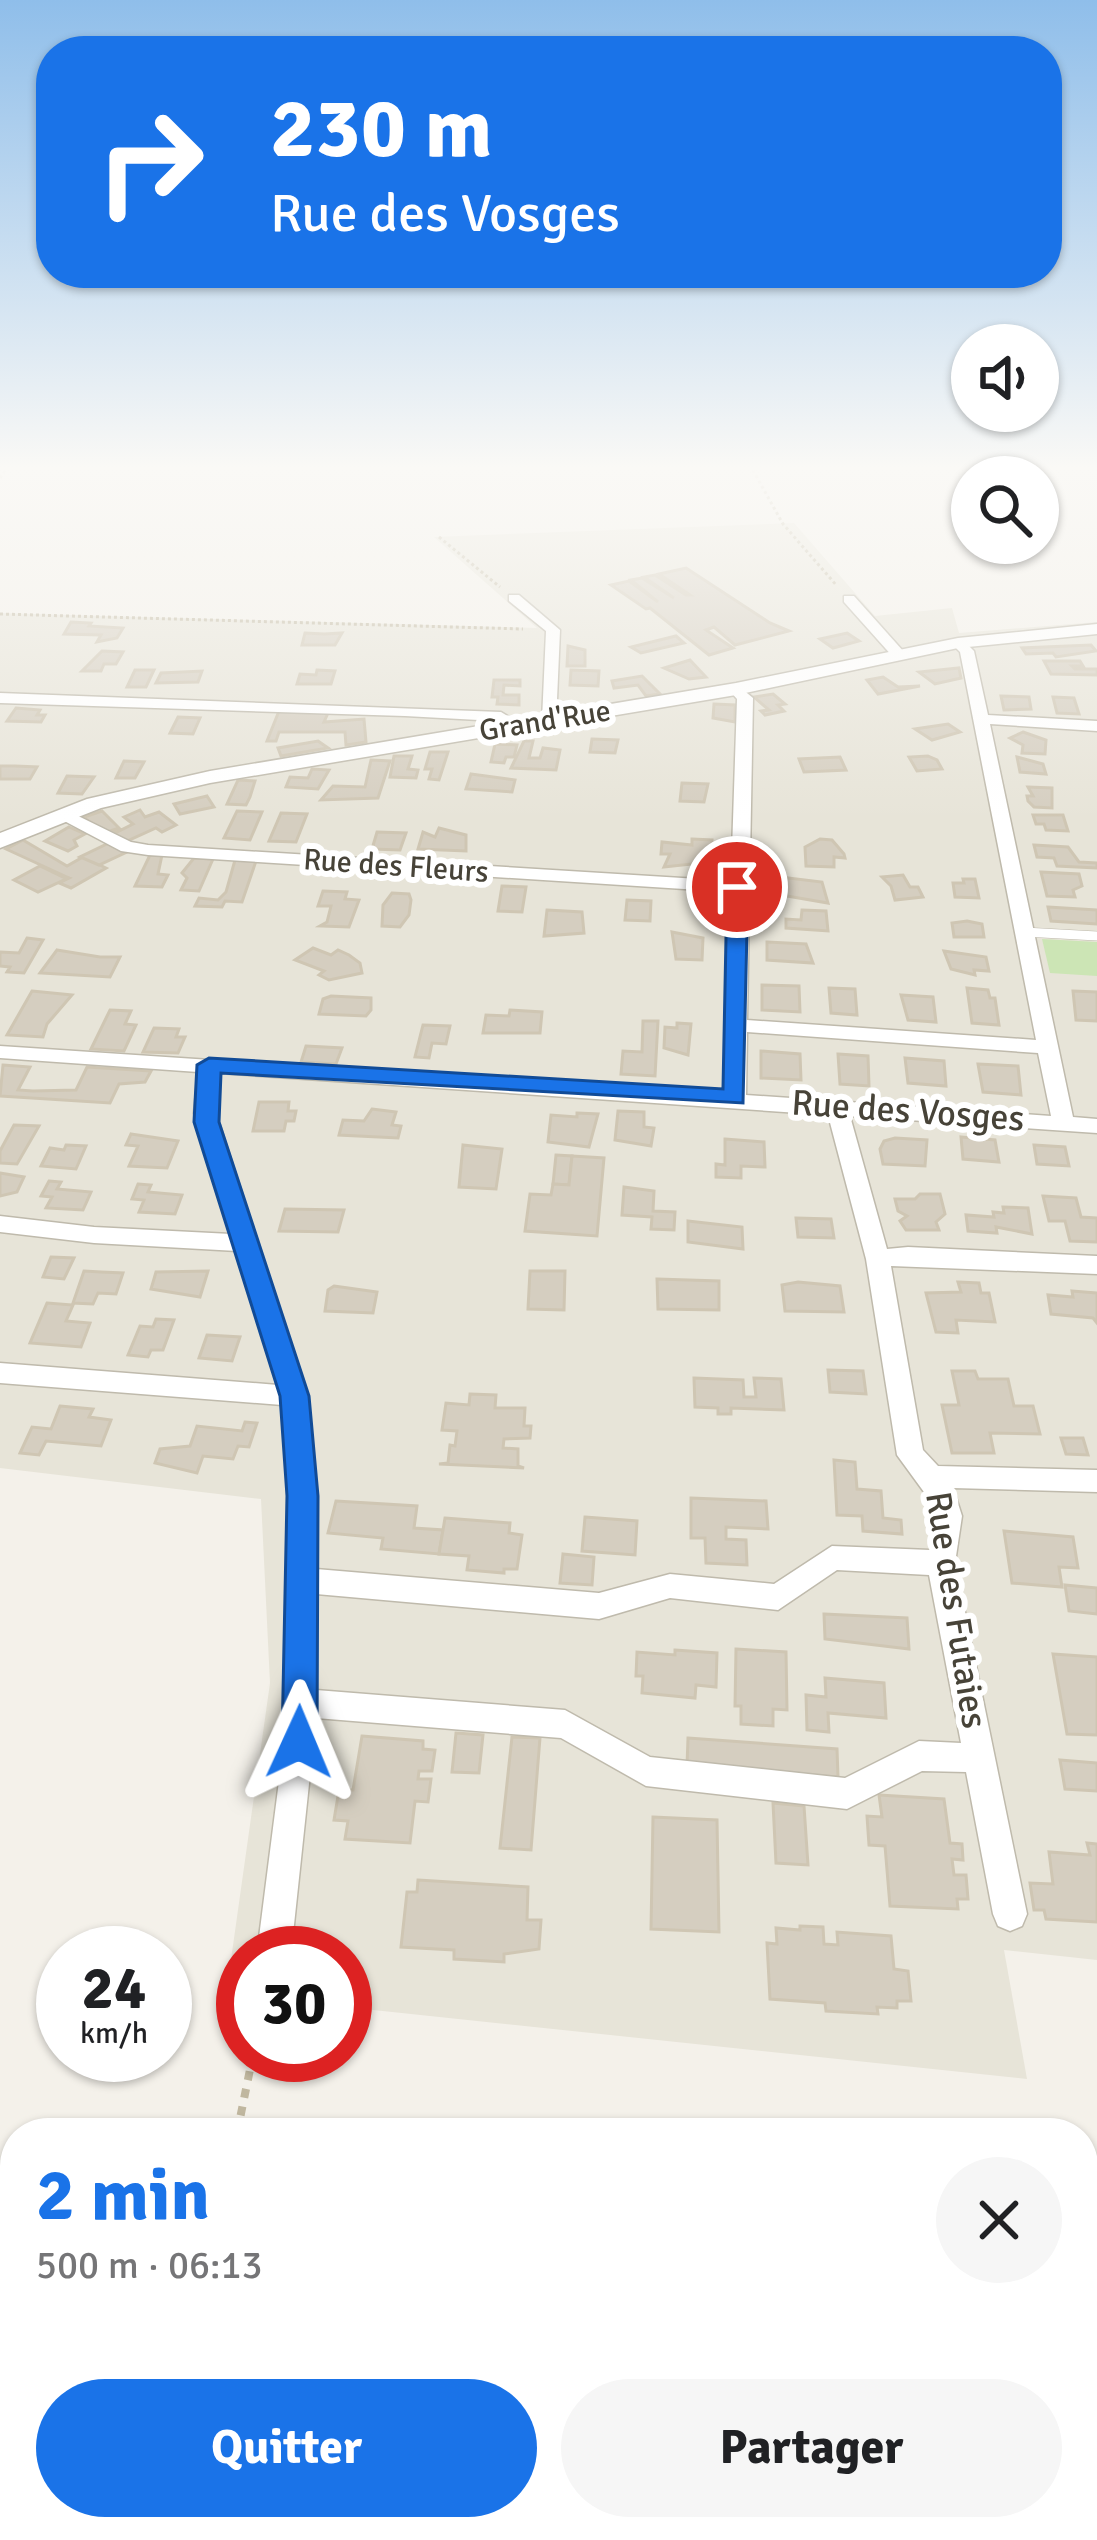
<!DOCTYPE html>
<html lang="fr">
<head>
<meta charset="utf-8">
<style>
	:root { --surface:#fff; --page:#f6f6f6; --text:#202124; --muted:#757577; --accent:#1a73e8 }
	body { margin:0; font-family:Signika,sans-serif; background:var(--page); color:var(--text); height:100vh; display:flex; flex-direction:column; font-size:45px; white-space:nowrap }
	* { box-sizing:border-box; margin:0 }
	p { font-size:39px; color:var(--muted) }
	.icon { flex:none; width:66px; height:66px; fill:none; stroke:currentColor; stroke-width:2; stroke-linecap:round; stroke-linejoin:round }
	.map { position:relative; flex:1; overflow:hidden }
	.details { position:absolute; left:0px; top:2118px; width:1098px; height:423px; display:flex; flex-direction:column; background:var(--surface); border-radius:48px 48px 0 0; box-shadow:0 3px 9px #0004 }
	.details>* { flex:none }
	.guide { position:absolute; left:36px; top:36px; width:1026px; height:252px; border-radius:48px; box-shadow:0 3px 9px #0004; background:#1a73e8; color:#fff; overflow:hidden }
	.controls { position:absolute; left:951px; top:324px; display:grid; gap:24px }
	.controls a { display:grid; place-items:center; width:108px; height:108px; border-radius:50%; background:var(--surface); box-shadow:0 3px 9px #0004; font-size:60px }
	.speed { position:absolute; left:36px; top:1926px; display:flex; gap:24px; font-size:60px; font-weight:700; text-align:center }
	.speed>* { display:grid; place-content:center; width:156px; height:156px; border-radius:50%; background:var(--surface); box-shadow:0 3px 9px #0004; line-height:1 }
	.speed small { font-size:30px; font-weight:400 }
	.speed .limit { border:18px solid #d22; background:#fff; color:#111 }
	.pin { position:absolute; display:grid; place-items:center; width:102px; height:102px; color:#fff; margin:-51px; border:6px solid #fff; border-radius:50%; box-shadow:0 3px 12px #0007 }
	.me { position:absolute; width:132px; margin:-66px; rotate:1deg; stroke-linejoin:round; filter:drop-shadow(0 0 9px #0008) }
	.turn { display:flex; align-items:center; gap:42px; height:252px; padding:0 36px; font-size:54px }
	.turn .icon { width:156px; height:156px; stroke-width:2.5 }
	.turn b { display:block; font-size:84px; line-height:102px }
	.round { display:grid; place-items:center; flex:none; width:126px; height:126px; border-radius:63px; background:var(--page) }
	.headline { display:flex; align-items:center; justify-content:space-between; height:204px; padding:0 36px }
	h1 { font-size:72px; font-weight:700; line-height:90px; color:var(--accent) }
	.action { display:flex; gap:24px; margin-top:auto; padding:24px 36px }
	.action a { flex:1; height:138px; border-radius:72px; background:var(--accent); color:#fff; font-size:48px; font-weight:700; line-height:138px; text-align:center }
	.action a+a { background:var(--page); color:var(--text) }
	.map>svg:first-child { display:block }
	.residential { fill:#e7e4d8 }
	.green { fill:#cce5b5 }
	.building { fill:#d5cec0; stroke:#cfc6b3; stroke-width:3 }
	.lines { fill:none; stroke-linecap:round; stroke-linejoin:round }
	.service-casing { stroke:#bfbaac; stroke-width:10 }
	.minor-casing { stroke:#bfbaac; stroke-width:3 }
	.tertiary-casing { stroke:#bfbaac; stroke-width:3 }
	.path-far1 { stroke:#c0b79f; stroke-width:3; stroke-dasharray:3 3; stroke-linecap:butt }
	.path { stroke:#c0b79f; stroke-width:8; stroke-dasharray:9 9; stroke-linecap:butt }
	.service { stroke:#fff; stroke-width:9 }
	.minor { fill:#fff; fill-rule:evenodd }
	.tertiary { fill:#fff; fill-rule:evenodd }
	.route { fill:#1a73e8; stroke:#114b97; stroke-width:3 }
	.labels { text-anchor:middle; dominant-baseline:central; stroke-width:12; stroke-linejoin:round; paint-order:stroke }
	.far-street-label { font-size:30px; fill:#474338; stroke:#fff }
	.street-label { font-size:36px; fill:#474338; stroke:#fff }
</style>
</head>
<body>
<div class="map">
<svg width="1097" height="2540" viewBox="0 0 1097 2540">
	<rect width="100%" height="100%" fill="#f4f1ea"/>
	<path class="residential" d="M794 523 875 616 952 608 959 633 1097 622V1960L1004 1950 1027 2079 345 2007V1953H243V1997L226 1995 270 1683 261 1499 0 1468V613L537 628 434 537Z"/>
	<path class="green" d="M1042 939 1097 942V976L1050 973Z"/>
	<g class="building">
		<path d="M686 568 770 623 789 631 735 645 714 627 706 630 733 648 709 655 650 608 646 609 611 585 629 581 658 602 631 580 642 578 674 598 644 577 655 575 686 595H690L659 574Z"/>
		<path d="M71 622 91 623 89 626 123 628 117 638 97 642 101 635 64 634Z"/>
		<path d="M305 633 324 634 342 633 335 645H302Z"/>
		<path d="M847 633 859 641 833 648 820 639Z"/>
		<path d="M676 636 684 643 641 653 631 647Z"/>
		<path d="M1091 645 1096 651 1056 657 1053 653 1026 654 1022 648Z"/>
		<path d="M568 646 585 650V666H567Z"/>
		<path d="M102 651 123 652 116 664H104L101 671H82Z"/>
		<path d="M690 660 706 677 689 679 664 668Z"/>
		<path d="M1044 661H1080L1083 666H1072L1075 669H1097V675L1051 674Z"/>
		<path d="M959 668 961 678 935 684 919 672Z"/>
		<path d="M135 670H154L146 687H127Z"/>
		<path d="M317 670 335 671 331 684H297L300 674 316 675Z"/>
		<path d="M571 670 599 671 598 686 570 685Z"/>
		<path d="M202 671 198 682 156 683 161 673Z"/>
		<path d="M642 676 660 694 646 696 638 685 614 688 612 681Z"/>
		<path d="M883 677 898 687 920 686 878 694 867 680Z"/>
		<path d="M494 680H520V686L504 685 503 695H519V705L497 704 498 697H492Z"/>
		<path d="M773 694 785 704 778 705 784 711 765 715 761 711 769 710 754 697Z"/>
		<path d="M1001 696 1029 697 1031 709 1004 710Z"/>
		<path d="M1053 697 1074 698 1079 714 1057 713Z"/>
		<path d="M714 704 735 705V722L713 718Z"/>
		<path d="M16 708 40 710 37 715H45L41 722 7 721Z"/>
		<path d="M279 711 328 713 324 722 364 719 366 742 346 745 345 732H279L276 741H267Z"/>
		<path d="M178 717 200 718 193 734 170 733Z"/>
		<path d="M948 724 960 732 932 740 915 729Z"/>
		<path d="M1023 732 1046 740 1045 754 1022 753 1023 745 1010 738Z"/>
		<path d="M592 739 618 740 615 753 590 752Z"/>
		<path d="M318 741 328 748 281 756 278 748Z"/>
		<path d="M524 741H533L529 758H540L543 748 560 750 556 770 511 768Z"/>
		<path d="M495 744 517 745 514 757H506L504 763 491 762Z"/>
		<path d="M430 752H448L439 780 429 779 432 769H425Z"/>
		<path d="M394 756H412L408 769 418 770 416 778 390 777Z"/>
		<path d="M928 756 937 760 942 769 917 771 909 757Z"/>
		<path d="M840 757 846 770 804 772 799 759Z"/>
		<path d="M1017 757 1043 764 1046 774 1020 772Z"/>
		<path d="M371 760 390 761 378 798 321 800 333 786 365 787Z"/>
		<path d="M124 761 144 762 135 778H116Z"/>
		<path d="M0 766H15L37 767 30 779H0Z"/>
		<path d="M312 769 329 770 318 789 286 787 290 777 308 778Z"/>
		<path d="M471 774 515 780 512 792 466 789Z"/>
		<path d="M67 776 94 777 82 794 58 793Z"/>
		<path d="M238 780 255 781 250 797 246 805 227 804Z"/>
		<path d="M682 783 708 784 704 802 680 801Z"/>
		<path d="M1028 787 1052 788V808L1034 807 1028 801 1027 796H1033Z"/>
		<path d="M207 796 214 807 180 814 174 804Z"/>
		<path d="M140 810 145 817 159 812 176 825 162 832 156 828 127 841 97 829 84 817 102 811 119 828 113 830 117 832 133 824 124 817Z"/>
		<path d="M237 811 262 812 250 840 224 838Z"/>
		<path d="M281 813 307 814 296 842 269 841Z"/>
		<path d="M1033 815H1063L1068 831 1046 830 1044 824H1036Z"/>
		<path d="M69 827 85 834 74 840 77 846 68 851 45 841Z"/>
		<path d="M439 828 466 835V851L418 849 423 832 435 837Z"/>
		<path d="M377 832 406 833 400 850 372 849Z"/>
		<path d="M692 839 712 840 711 862 664 867 670 854H661L662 842 692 845Z"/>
		<path d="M820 839 832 840 844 854 845 858 834 857V867L806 866 805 847Z"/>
		<path d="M23 840 67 866 83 857 106 868 71 888 59 883 69 878 6 849Z"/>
		<path d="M109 843 127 852 99 865 80 857Z"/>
		<path d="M1034 845 1068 847 1079 862 1097 863V868L1057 866 1054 858 1037 857Z"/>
		<path d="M150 855H162L158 874 168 875 162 887 135 886Z"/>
		<path d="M194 858 213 859 199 891 181 890 187 878 182 873Z"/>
		<path d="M235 860 256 861 242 902 225 901 222 907 195 906 199 898 218 900 226 892Z"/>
		<path d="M40 866 63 877 68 878 38 892 14 880Z"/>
		<path d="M1041 872 1079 874 1082 886 1073 890 1075 897 1047 896Z"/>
		<path d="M903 875 910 887H918L923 897 895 900 891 886 882 877Z"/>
		<path d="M780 877 822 882 828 903 781 895Z"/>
		<path d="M963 879H975L979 898 955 897 953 883H964Z"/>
		<path d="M502 886 526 887 522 912 498 911Z"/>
		<path d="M323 891 347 892 345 899 359 900 349 927 320 926 327 922 331 906H318Z"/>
		<path d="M392 893 409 894 411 900 409 915 400 927 382 926 383 905Z"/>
		<path d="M627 900 651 901 650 921 625 920Z"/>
		<path d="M1048 907 1097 910V924L1051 921Z"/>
		<path d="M547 910 582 912 584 933 544 936Z"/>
		<path d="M802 910 826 911 828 931 786 928V919L801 920Z"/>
		<path d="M967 921 982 924 984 937H954L952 923Z"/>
		<path d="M672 932 703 938 702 960 676 959Z"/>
		<path d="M27 938 43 940 24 973 7 972 10 967 0 966V952L19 953Z"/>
		<path d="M767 942 806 944 813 963 767 960Z"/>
		<path d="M313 948 331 955 338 950 349 955 360 963 362 973 329 980 319 975 324 971 295 960Z"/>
		<path d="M57 950 100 957H120L110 977 40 973Z"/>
		<path d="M944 951 986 957 989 971 974 970 975 975 951 969Z"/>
		<path d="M762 985 799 986 800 1012 762 1010Z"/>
		<path d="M829 988 855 989 857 1015 831 1013Z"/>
		<path d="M967 988 988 990 990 998H995L999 1025 972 1023Z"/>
		<path d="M32 991 72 995 47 1024 43 1037 7 1035Z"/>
		<path d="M1073 991 1097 992V1021L1076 1020Z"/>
		<path d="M901 995 933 997 936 1022 908 1020Z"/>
		<path d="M331 996 371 998V1010L366 1016 319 1014 323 999Z"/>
		<path d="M110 1010 131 1011 125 1024 136 1025 124 1051 91 1049Z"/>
		<path d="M510 1010 542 1012 540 1033H483L486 1015 509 1016Z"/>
		<path d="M643 1021H658L655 1076 621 1074 623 1051 642 1052Z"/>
		<path d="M677 1023 691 1024 688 1055 664 1048 665 1027 677 1028Z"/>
		<path d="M423 1025 450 1026 446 1044 432 1043 429 1058 415 1057Z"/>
		<path d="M154 1028 179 1029 176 1037H185L178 1053 143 1052Z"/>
		<path d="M306 1046 342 1048 336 1064 301 1062Z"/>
		<path d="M761 1051 800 1054 801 1080 761 1078Z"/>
		<path d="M838 1054 868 1056 869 1086 840 1084Z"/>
		<path d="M905 1058 944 1061 946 1086 908 1083Z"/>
		<path d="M978 1064 1018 1066 1021 1095 983 1092Z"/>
		<path d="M3 1065 30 1067 18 1090 33 1091 76 1090 87 1067 151 1071 145 1082 119 1084 110 1103 0 1096Z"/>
		<path d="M259 1102H289L288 1111H296L294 1121H286L284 1131H253Z"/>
		<path d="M372 1109 396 1112 392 1125 401 1126 398 1138 339 1135 343 1120 364 1121Z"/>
		<path d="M618 1111 644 1112V1127L654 1128 651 1146 615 1140Z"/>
		<path d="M577 1113 598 1114 589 1147 548 1142 551 1115 577 1117Z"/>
		<path d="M14 1125 39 1126 17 1164 0 1163V1151Z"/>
		<path d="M131 1134 178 1141 167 1168 129 1166 138 1146 126 1145Z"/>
		<path d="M961 1137 995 1140 999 1162 963 1159Z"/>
		<path d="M895 1138 927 1140 925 1166 883 1164 880 1149 884 1141Z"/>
		<path d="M725 1139 764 1142 765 1167 741 1166V1178L716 1177V1164L725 1165Z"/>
		<path d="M66 1145 86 1146 76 1169 41 1166 50 1148 64 1150Z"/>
		<path d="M463 1145 502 1149 496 1189 459 1187Z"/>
		<path d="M1034 1145 1065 1147 1069 1166 1037 1164Z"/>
		<path d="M556 1155 572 1156 569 1185 553 1184Z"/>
		<path d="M572 1156 604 1158 597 1236 525 1231 530 1194 551 1195 553 1184 569 1185Z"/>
		<path d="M0 1173 24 1177 17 1192 0 1196Z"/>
		<path d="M49 1181 61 1182 57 1189 91 1192 83 1210 46 1208 52 1197 41 1196Z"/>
		<path d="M138 1184 151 1185 148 1192 182 1195 175 1214 139 1212 144 1200 132 1199Z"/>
		<path d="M624 1187 654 1191 653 1211 675 1212 674 1230 651 1229 652 1217 622 1215Z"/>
		<path d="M920 1194H940L945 1214 936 1222 939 1230H906L900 1221 907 1216 898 1211 895 1199H915Z"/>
		<path d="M1043 1196 1076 1198 1081 1217 1097 1218V1242L1070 1241 1065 1221H1049Z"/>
		<path d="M1003 1207 1028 1208 1032 1234 996 1227 997 1233 968 1231 966 1215 994 1217 993 1212 1004 1213Z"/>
		<path d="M285 1209 344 1210 338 1232 279 1231Z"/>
		<path d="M796 1218 831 1219 834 1238 798 1237Z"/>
		<path d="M688 1221 742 1227 743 1249 688 1242Z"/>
		<path d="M51 1257 74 1258 64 1279 43 1277Z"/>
		<path d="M84 1271 101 1272 123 1273 116 1294 98 1293 93 1304 73 1303Z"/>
		<path d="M208 1271 200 1297 151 1289 156 1272Z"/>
		<path d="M530 1271H565L564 1310 528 1309Z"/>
		<path d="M657 1279 719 1281V1310L658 1309Z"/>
		<path d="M798 1282 840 1286 844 1312 785 1311 782 1285Z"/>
		<path d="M958 1282 979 1283 981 1293H989L995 1322 956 1320 958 1333 936 1332 926 1293 961 1292Z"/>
		<path d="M334 1286 377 1292 373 1313 325 1311 328 1290Z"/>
		<path d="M1072 1291 1097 1293V1323L1093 1318 1051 1314 1048 1295 1073 1297Z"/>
		<path d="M47 1303 73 1305 66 1321 90 1323 81 1347 30 1343Z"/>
		<path d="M156 1319 174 1320 163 1350H151L148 1357 128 1355 140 1326 153 1327Z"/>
		<path d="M207 1335 240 1337 232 1361 199 1358Z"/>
		<path d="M828 1370 863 1371 866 1394 830 1392Z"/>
		<path d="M952 1371H975L978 1379H1008L1014 1406H1033L1040 1434 990 1433 994 1453H952L942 1405H959Z"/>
		<path d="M694 1378 743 1380 744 1397H756L754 1378 781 1379 784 1410 731 1408V1414H718V1408L695 1407Z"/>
		<path d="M470 1394 496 1395 495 1408H525L524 1426H531L530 1438 504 1439 503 1448 518 1449V1466L524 1468 439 1464 448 1463 450 1445 455 1446 457 1431 442 1430 446 1403 469 1405Z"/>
		<path d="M60 1406 93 1409 89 1417 111 1420 101 1446 46 1441 39 1455 20 1453 32 1427 51 1429Z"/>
		<path d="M245 1422 257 1423 249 1447 238 1446 233 1459 203 1456 197 1473 155 1463 160 1449 190 1446 197 1426 242 1431Z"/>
		<path d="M1061 1438H1083L1088 1455 1066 1454Z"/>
		<path d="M834 1460 855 1462 857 1489 881 1491 883 1518 901 1520 902 1534 863 1531 862 1516 837 1515Z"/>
		<path d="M691 1498 766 1501 768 1529 726 1527V1539L746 1540 747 1565 706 1563 705 1538H691Z"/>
		<path d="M336 1501 417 1506 414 1528 443 1530 439 1554 381 1549 383 1538 328 1533Z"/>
		<path d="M585 1517 637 1521 635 1555 582 1551Z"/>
		<path d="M445 1518 510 1523 509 1533 522 1535 517 1569H504V1573L467 1570 469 1556 439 1554Z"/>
		<path d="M1004 1531 1073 1537 1078 1568 1059 1567 1062 1587 1012 1583Z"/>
		<path d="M563 1554 594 1557 592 1585 560 1583Z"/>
		<path d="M1065 1585 1097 1588V1614L1069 1611Z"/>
		<path d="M824 1614 907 1618 909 1649 825 1639Z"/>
		<path d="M736 1649 786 1652 787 1710 773 1709V1726L741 1724V1706H735Z"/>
		<path d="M675 1650 717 1653 716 1687 696 1685 695 1698 642 1693 643 1676H636L637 1652 675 1655Z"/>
		<path d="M1053 1654 1097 1657V1735L1067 1734Z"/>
		<path d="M825 1678 884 1683 886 1718 828 1713 829 1732 807 1730 806 1695 826 1697Z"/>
		<path d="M456 1733 483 1735 479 1773 452 1772Z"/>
		<path d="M362 1736 423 1741V1749L435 1750 432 1771H419L418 1779H431L428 1802 415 1801 410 1843 345 1839 348 1821 334 1820 339 1790H353Z"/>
		<path d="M512 1737 540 1738 531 1850 500 1848Z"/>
		<path d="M688 1738 837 1749 838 1777 687 1766Z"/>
		<path d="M1060 1760 1097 1763V1791L1065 1789Z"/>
		<path d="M879 1795 944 1799 950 1843 962 1844 963 1860 952 1859 954 1875H966L968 1899H957L958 1909 890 1906 885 1846 869 1845 867 1816 882 1817Z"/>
		<path d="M773 1803 804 1806 808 1865 776 1863Z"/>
		<path d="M653 1817 717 1820 719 1932 651 1929Z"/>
		<path d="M1087 1843 1097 1844V1922L1046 1919 1044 1910H1034L1030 1883 1053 1884 1049 1852 1090 1855Z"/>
		<path d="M418 1880 528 1887 527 1920H541L539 1949 504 1954V1962L454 1959V1950L401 1947 407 1892H417Z"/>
		<path d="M800 1926 823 1927 824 1944 838 1945 837 1932 891 1936 894 1969 908 1971 911 2001H897V2008L877 2007 878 2014 826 2011 825 2003 770 1999 767 1943 777 1944 776 1928 800 1930Z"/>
	</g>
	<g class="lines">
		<g class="service-casing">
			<path id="service" d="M1024 932 1097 936"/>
		</g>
		<g class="minor-casing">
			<g id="minor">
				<path d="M509 595H519L560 630 556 723 542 720 546 631 509 601Z"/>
				<path d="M844 596H854L904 652V658H894L844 602Z"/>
				<path d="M953 640H963L974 651 988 715 1097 721V731L990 724 1073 1117 1097 1119V1133L850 1116 887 1249 908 1247 1097 1256V1274L891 1266 923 1450 938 1466 1097 1470V1492L953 1488 962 1516 955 1563 1027 1914 1022 1926 1010 1931 998 1926 993 1914 966 1772 922 1771 847 1809 646 1786 561 1738 316 1718 291 1953H257L284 1742 288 1496 282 1405 0 1383V1363L278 1385 237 1251 94 1243 0 1232V1216L94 1227 231 1234 194 1113 198 1072 0 1058V1046L724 1094 731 892 148 855 121 851 53 815 68 811 131 842 148 845 731 881 737 699 728 689 736 684 753 698 747 1020 1036 1040 960 652 951 643ZM747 1032 1038 1053 1051 1116 746 1095ZM219 1073 828 1115 866 1259 897 1455 932 1503 934 1530 930 1550 832 1546 774 1584 670 1574 599 1593 316 1569V1496L307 1396 216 1113ZM837 1570 929 1575 961 1743 919 1741 845 1778 650 1757 565 1710 316 1690V1594L599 1619 670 1598 778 1610Z"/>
				<path d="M0 693 501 712 524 726 516 731 497 721 405 716 0 703Z"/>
			</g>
		</g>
		<g class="tertiary-casing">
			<path id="tertiary" d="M1097 624V634L958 648 736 695 210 783 101 808 0 848V833L87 799 210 771 736 683 958 638Z"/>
		</g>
		<g class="path-far1">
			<path d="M750 465 783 524 837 586"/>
			<path d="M0 478 9 465"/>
			<path d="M439 537 500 587"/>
			<path d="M0 614 523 629"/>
		</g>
		<g class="path">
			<path d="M237 2133 253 2055"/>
			<path d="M154 2540 157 2526"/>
		</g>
		<use href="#service" class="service"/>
		<use href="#minor" class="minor"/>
		<use href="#tertiary" class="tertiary"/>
	</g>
	<linearGradient id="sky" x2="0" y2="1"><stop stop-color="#8fbeea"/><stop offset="0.57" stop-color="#faf9f6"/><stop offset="1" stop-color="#faf9f6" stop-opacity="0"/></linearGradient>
	<rect width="1097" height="820" fill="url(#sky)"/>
	<path class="route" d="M737 881 748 887 743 1103 221 1073 219 1122 309 1396 318 1496 317 1742 312 1754 299 1759 287 1754 282 1742 287 1496 280 1396 194 1122 197 1065 209 1058 723 1089 727 887Z"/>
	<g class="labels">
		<g class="far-street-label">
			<text transform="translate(545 721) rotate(-9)">Grand'Rue</text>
			<text transform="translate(396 866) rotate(4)">Rue des Fleurs</text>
		</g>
		<g class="street-label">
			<text transform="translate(908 1111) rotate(4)">Rue des Vosges</text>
			<text transform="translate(956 1610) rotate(81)">Rue des Futaies</text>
		</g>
	</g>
</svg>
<div class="controls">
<a><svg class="icon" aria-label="sound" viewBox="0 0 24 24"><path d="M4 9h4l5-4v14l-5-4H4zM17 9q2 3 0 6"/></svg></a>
<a><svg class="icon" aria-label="search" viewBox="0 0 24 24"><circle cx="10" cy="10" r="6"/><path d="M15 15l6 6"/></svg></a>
</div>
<div class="speed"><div>24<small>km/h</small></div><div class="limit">30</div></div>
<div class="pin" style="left:737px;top:887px;background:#d93025"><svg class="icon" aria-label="arrive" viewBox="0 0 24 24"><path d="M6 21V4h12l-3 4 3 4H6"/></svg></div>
<svg class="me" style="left:299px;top:1742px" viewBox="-20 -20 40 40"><path d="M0-17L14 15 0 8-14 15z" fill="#1a73e8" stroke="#fff" stroke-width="4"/></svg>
<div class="guide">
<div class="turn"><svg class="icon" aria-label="right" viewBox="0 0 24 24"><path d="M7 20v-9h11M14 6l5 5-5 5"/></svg><div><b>230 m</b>Rue des Vosges</div></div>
</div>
<section class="details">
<div class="headline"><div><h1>2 min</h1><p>500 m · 06:13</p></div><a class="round"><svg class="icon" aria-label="close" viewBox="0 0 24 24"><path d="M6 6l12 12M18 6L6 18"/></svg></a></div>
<div class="action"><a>Quitter</a><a>Partager</a></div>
</section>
</div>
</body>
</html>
